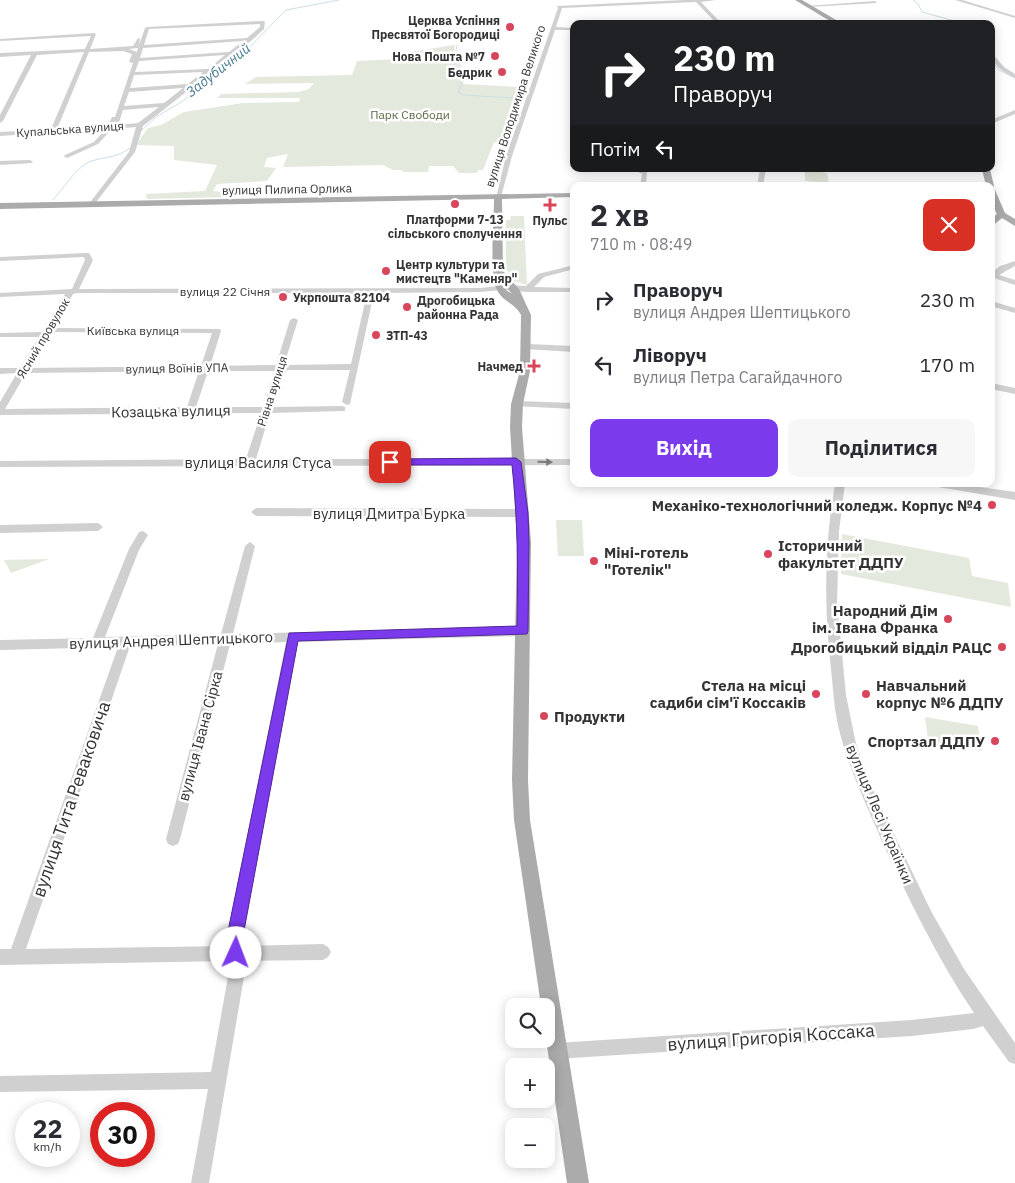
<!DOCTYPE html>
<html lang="uk">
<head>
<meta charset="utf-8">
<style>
	:root { --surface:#fff; --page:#f7f7f7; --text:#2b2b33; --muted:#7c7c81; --accent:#7c3aed }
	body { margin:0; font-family:"IBM Plex Sans",sans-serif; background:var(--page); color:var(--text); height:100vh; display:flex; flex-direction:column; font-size:19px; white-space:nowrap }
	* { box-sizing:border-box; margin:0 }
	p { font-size:16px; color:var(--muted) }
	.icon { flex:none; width:28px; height:28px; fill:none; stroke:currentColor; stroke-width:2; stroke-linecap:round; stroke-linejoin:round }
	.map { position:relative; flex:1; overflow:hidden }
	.drawer { position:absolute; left:570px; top:182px; width:425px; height:305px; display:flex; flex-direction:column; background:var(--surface); border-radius:10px; box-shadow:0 2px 12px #0003 }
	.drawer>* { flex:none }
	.banner { position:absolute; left:570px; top:20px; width:425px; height:152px; border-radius:10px; box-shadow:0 2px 12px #0003; background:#202124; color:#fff; overflow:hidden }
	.buttons { position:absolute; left:505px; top:998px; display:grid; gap:10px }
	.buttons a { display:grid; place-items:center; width:50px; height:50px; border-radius:10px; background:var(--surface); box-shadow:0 2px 12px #0003; font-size:25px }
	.speed { position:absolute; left:15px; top:1102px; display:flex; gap:10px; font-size:25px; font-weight:700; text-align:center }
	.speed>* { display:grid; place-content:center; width:65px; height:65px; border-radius:50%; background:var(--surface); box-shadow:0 2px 12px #0003; line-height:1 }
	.speed small { font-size:12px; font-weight:400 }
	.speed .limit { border:8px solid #d22; background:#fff; color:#111 }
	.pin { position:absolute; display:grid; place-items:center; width:42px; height:42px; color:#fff; margin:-21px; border-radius:10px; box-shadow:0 2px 8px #0006 }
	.me { position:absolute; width:55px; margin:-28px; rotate:2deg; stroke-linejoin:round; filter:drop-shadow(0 0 4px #0008) }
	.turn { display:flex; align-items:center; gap:18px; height:105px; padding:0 20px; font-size:22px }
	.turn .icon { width:65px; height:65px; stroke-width:2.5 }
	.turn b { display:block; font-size:35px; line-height:42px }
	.then { display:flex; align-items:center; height:48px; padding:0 20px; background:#0003; gap:10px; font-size:19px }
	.round { display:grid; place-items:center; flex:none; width:52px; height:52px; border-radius:10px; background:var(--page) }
	.headline { display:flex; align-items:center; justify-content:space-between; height:85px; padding:0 20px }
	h1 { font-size:30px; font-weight:800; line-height:38px }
	.action { display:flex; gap:10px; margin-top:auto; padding:10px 20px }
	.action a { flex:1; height:58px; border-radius:10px; background:var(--accent); color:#fff; font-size:20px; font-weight:800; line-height:58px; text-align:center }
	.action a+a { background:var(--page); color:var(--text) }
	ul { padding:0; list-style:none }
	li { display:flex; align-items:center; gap:15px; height:65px; padding:0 20px }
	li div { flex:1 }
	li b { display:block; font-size:19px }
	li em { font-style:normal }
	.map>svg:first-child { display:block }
	.green { fill:#e3e9dd }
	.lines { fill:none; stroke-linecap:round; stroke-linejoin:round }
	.stream { stroke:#cbdfe7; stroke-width:1 }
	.minor { fill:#d0d0d0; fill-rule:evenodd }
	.major { fill:#ababab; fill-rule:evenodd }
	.oneway { fill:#7a7a7a }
	.route { fill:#7c3aed; stroke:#51269a }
	.poi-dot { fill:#d8465b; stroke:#fff; stroke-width:2 }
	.labels { text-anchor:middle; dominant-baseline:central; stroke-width:5; stroke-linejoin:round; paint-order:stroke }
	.far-poi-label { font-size:12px; font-weight:bold; fill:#333; stroke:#fff; text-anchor:end }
	.far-street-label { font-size:12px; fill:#333; stroke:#fff }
	.far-park-label { font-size:12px; fill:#586c43; stroke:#fff }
	.far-water-label { font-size:14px; font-style:italic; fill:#46788f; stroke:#fff }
	.street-label { font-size:15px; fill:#333; stroke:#fff }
	.poi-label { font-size:15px; font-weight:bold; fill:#333; stroke:#fff; text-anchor:end }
	.near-street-label { font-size:18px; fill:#333; stroke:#fff }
</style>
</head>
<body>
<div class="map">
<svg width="1015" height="1183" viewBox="0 0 1015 1183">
	<rect width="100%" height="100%" fill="#fff"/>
	<g class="green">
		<path d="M454 45 463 84 519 87 499 143 494 142 483 170H478L477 173H459L453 166H429L428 172H403L402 170H393L383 165 283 167 288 154 267 158 264 167 276 168 267 181 217 184 213 191 232 193 231 197 147 199 146 194 205 191 217 165 174 160V146L136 145 148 128 161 125 184 112 243 103 299 102 300 98H217L221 94 299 92 309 89 314 83 245 84 256 77 352 75 357 61 402 59 404 53Z"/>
		<path d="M805 169 827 173 829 183 805 181Z"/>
		<path d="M511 216H524L527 285 514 281 507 275 509 273 506 269V220H510Z"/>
		<path d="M556 520H582L584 556H558Z"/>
		<path d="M842 534 969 558 972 576 1008 583 1011 607 841 574Z"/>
		<path d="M49 559 11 573 4 560Z"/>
		<path d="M925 717 978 726 982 751 928 740Z"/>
	</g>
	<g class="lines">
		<g class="stream">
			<path d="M913 0 918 4 922 12 965 24"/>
			<path d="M456 45 463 81 458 92 463 95 514 98"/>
			<path d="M991 60 999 70 1015 78"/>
			<path d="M141 131 156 117 183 101 241 56 286 10 339 0"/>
			<path d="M53 200C62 190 77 167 89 162 104 156 116 159 130 148"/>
		</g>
		<g class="minor">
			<path d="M684 0H716L701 2 722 24H717L696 2 562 8 556 27 574 28V30H555L512 156 501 197 496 198 506 156 558 8 557 6Z"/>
			<path d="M955 0H962L1015 16V18Z"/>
			<path d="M875 1 877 3 809 7 807 6Z"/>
			<path d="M263 21 265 22 264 29 252 40 143 126 135 152 93 206 88 205 129 152 136 127 112 129 98 144 67 158 64 156 65 155 94 142 106 129 0 136V132L51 129 84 52 37 55 3 121 0 123V115L31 55 0 57V53L85 49 91 36 0 41V39L94 33 96 34 90 49 133 46 138 38 140 39 139 45 145 28 147 27ZM260 24V27L247 38 144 45 149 29ZM243 41 229 52 140 58 143 48ZM138 48 137 52 129 49ZM123 51 132 54 129 62 133 63 115 117H112L108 125 57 129 89 52ZM225 55 208 69 135 72 139 61ZM203 72 188 84 130 88 134 75ZM183 88 164 103 124 106 129 92ZM159 107 138 123 118 125 123 110Z"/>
			<path d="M991 52 1004 67 1015 74V78C1004 73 991 64 991 52Z"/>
			<path d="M1015 110V114L991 124V120Z"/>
			<path d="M30 160 33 162 32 163 0 165V161Z"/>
			<path d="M633 169H641L647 172 646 186H640L642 174Z"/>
			<path d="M760 169H766L763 186H757Z"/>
			<path d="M86 253H89L93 260 79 289 480 288 506 285 526 286 538 274 574 265V269L544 277 534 287 574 288V292H528L502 290 480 292 374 293 350 404 347 405 342 402 350 370H283L272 407 342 406 345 407V411L270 413 256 459H574V465L0 467V461L246 459 261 413 0 415V402L17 373 0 374V368H20L39 337H0V333L42 332 65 294 0 297V293L72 289 85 260 84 257 0 261V257ZM77 293H367L351 364 284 365 298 320 294 318 290 320 276 365 210 366 221 331 220 329 53 328 73 294ZM50 332 212 333 201 366 29 368ZM199 371 187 407 5 409 26 373ZM208 371H274L263 407H196Z"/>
			<path d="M1015 261V266L999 275 1015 280V285L994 278 991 279V273L1000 266Z"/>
			<path d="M991 301 1015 308V313L991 306Z"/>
			<path d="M527 344 574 346V352L524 349V345Z"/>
			<path d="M991 383 1015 388V394L991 389Z"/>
			<path d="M517 401 574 403V409L514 406V402Z"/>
			<path d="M835 484H845L839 531 837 602 846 695 856 744 877 799 931 911 964 969 1015 1043V1064L1009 1062 983 1026 973 1029 912 1036 557 1059 551 1057 549 1051 551 1045 557 1043 912 1020 974 1013C937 958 908 898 881 839 865 802 847 765 838 725 834 707 833 688 831 669 824 607 824 546 835 484Z"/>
			<path d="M933 484H959L1015 492V500L938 487Z"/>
			<path d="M256 508 523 509 528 513 523 517 256 516 251 512Z"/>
			<path d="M98 523 103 527 98 531 0 533V525Z"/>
			<path d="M143 531 148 535 139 550 105 637 221 634 245 546 250 542 255 546 233 634 522 626 526 628 528 631 526 634 522 636 298 642 243 936V946L323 944 328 947 331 952 328 957 323 960 244 961 245 971 209 1183H191L208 1089 0 1092V1076L211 1072 229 971V961L0 965V949H11L118 647 0 650V640L93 638 129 549 139 532ZM286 642 227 936 228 946 26 949 130 646 218 644 166 839 168 844 173 846 178 844 180 839 230 644Z"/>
		</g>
		<g class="major">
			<path d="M795 0H802L843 24H835Z"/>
			<path d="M982 169H990L994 186 992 188 995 190 1005 213 1015 219V226L1002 218 991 227V219L997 214 991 201V186H986Z"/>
			<path d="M574 193V197L502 199 503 271 519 289 531 315 530 371 523 404 522 427 531 543 528 780 530 820 589 1183H567L546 1039V1006H541L514 820 512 780 517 543 510 427 511 404 520 371 521 315C516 304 502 301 497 290 489 273 494 220 494 199L0 209V203ZM504 284 512 294 506 290Z"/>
		</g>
	</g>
	<defs><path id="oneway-solid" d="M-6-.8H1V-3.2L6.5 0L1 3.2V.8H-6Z" transform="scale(1.25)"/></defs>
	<use class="oneway" href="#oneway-solid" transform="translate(545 462) rotate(1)"/>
	<path class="route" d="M516 458 521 462 528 513 529 543 528 631 527 634 298 641 243 936 244 953 241 958 236 961 230 958 228 953 227 936 289 633 517 626C518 571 518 520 512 465H390L385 462 390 459Z"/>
	<g class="poi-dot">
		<circle cx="510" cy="27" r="5"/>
		<circle cx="495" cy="56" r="5"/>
		<circle cx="502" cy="72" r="5"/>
		<circle cx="455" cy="204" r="5"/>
		<path d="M547.5 197.5h5v5h5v5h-5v5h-5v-5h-5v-5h5z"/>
		<circle cx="386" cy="271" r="5"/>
		<circle cx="283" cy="297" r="5"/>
		<circle cx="407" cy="307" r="5"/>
		<circle cx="376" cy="335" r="5"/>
		<path d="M531.5 358.5h5v5h5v5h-5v5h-5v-5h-5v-5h5z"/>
		<circle cx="992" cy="505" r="5"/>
		<circle cx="768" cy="554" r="5"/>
		<circle cx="594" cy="561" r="5"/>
		<circle cx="948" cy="619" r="5"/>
		<circle cx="1002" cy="647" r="5"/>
		<circle cx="816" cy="694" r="5"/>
		<circle cx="866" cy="694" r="5"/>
		<circle cx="544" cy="716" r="5"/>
		<circle cx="995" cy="741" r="5"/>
	</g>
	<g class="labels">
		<g class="far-poi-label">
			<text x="500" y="20">Церква Успіння<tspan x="500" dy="14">Пресвятої Богородиці</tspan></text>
			<text x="485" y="56">Нова Пошта №7</text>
			<text x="492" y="72">Бедрик</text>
			<text x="455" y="219" text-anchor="middle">Платформи 7-13<tspan x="455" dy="14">сільського сполучення</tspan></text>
			<text x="550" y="220" text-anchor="middle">Пульс</text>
			<text x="396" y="264" text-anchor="start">Центр культури та<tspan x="396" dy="14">мистецтв "Каменяр"</tspan></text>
			<text x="293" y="297" text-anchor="start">Укрпошта 82104</text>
			<text x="417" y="300" text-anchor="start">Дрогобицька<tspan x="417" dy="14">районна Рада</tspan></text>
			<text x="386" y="335" text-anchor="start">ЗТП-43</text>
			<text x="523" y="366">Начмед</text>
		</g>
		<g class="far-street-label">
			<text transform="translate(515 106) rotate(-72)">вулиця Володимира Великого</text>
			<text transform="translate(70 129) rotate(-4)">Купальська вулиця</text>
			<text transform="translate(287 189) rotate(-1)">вулиця Пилипа Орлика</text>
			<text x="225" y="291">вулиця 22 Січня</text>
			<text x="133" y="330">Київська вулиця</text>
			<text transform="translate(43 338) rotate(-59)">Ясний провулок</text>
			<text transform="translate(177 368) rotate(-1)">вулиця Воїнів УПА</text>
			<text transform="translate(272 391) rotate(-72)">Рівна вулиця</text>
		</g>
		<g class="far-park-label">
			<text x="410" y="114">Парк Свободи</text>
		</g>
		<g class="far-water-label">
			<text transform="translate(218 70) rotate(-38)">Задубичний</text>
		</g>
		<g class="street-label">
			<text transform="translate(171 411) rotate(-1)">Козацька вулиця</text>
			<text x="258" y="462">вулиця Василя Стуса</text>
			<text x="389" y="513">вулиця Дмитра Бурка</text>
			<text transform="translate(171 640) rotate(-2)">вулиця Андрея Шептицького</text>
			<text transform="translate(200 736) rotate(-75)">вулиця Івана Сірка</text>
			<text transform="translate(880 814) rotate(67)">вулиця Лесі Українки</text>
		</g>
		<g class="poi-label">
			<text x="982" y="505">Механіко-технологічний коледж. Корпус №4</text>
			<text x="778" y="545" text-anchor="start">Історичний<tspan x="778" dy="17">факультет ДДПУ</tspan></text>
			<text x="604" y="552" text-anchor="start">Міні-готель<tspan x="604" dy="17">"Готелік"</tspan></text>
			<text x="938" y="610">Народний Дім<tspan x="938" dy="17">ім. Івана Франка</tspan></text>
			<text x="992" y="647">Дрогобицький відділ РАЦС</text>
			<text x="806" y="685">Стела на місці<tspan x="806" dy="17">садиби сім'ї Коссаків</tspan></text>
			<text x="876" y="685" text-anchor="start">Навчальний<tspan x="876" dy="17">корпус №6 ДДПУ</tspan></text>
			<text x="554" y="716" text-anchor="start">Продукти</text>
			<text x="985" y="741">Спортзал ДДПУ</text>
		</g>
		<g class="near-street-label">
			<text transform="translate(71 799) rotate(-71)">вулиця Тита Реваковича</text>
			<text transform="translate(771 1037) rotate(-4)">вулиця Григорія Коссака</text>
		</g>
	</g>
</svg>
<div class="buttons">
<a><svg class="icon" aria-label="search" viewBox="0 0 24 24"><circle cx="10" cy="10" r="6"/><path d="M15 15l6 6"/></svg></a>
<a>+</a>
<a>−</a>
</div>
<div class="speed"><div>22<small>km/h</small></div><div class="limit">30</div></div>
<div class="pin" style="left:390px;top:462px;background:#d93025"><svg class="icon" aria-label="arrive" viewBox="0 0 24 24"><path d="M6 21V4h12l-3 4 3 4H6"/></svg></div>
<svg class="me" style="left:236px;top:953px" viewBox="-20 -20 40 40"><circle r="19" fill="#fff"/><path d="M0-13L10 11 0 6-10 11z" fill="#7c3aed"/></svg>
<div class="banner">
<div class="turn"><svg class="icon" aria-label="right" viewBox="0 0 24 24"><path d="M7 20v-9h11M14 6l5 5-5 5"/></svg><div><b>230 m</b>Праворуч</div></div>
<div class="then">Потім<svg class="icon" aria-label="left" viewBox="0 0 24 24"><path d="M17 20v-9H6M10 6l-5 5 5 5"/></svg></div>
</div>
<section class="drawer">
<div class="headline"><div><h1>2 хв</h1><p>710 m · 08:49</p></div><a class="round" style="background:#d93025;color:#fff"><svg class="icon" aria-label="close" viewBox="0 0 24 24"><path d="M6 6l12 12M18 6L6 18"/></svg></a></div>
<ul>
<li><svg class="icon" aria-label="right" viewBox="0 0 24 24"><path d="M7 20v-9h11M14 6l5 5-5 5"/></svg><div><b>Праворуч</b><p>вулиця Андрея Шептицького</p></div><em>230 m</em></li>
<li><svg class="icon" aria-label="left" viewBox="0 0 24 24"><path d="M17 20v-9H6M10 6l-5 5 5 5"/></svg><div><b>Ліворуч</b><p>вулиця Петра Сагайдачного</p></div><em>170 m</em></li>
</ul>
<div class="action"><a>Вихід</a><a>Поділитися</a></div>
</section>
</div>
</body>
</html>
